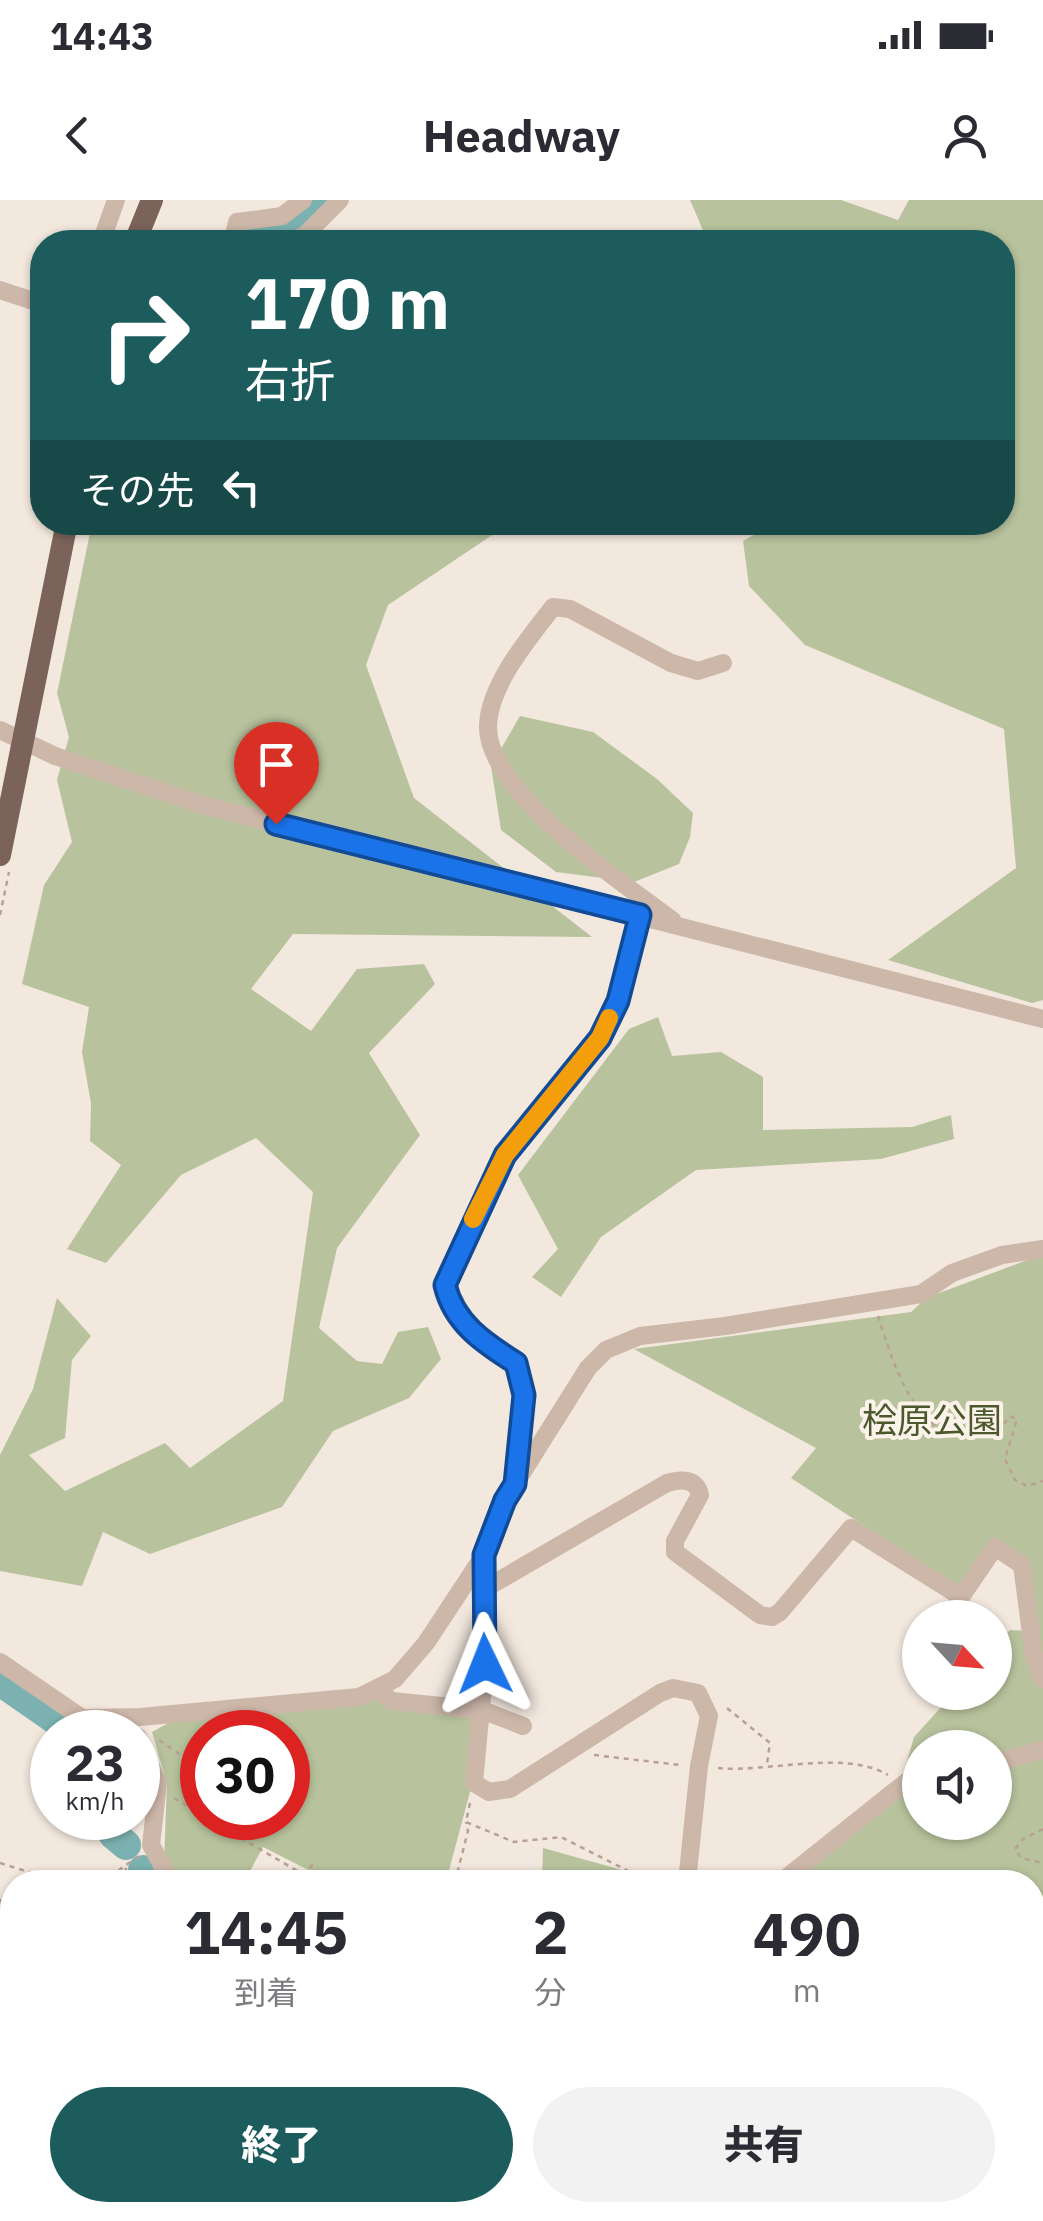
<!DOCTYPE html>
<html lang="ja">
<head>
<meta charset="utf-8">
<style>
	:root { --surface:#fff; --page:#f2f2f3; --text:#2b2b33; --muted:#7c7c81; --accent:#1d5c5c }
	body { margin:0; font-family:"IBM Plex Sans","Noto Sans JP",sans-serif; background:var(--page); color:var(--text); height:100vh; display:flex; flex-direction:column; font-size:38px; white-space:nowrap }
	* { box-sizing:border-box; margin:0 }
	p { font-size:32px; color:var(--muted) }
	.icon { flex:none; width:55px; height:55px; fill:none; stroke:currentColor; stroke-width:2; stroke-linecap:round; stroke-linejoin:round }
	.map { position:relative; flex:1; overflow:hidden }
	.details { position:absolute; left:0px; top:1670px; width:1045px; height:352px; display:flex; flex-direction:column; background:var(--surface); border-radius:40px 40px 0 0; box-shadow:0 2px 8px #0004 }
	.details>* { flex:none }
	.top-card { position:absolute; left:30px; top:30px; width:985px; height:305px; border-radius:40px; box-shadow:0 2px 8px #0004; background:#1d5c5c; color:#fff; overflow:hidden }
	.needle { width:65px; rotate:116deg }
	.tools { position:absolute; left:902px; top:1400px; display:grid; gap:20px }
	.tools a { display:grid; place-items:center; width:110px; height:110px; border-radius:50%; background:var(--surface); box-shadow:0 2px 8px #0004; font-size:50px }
	.speed { position:absolute; left:30px; top:1510px; display:flex; gap:20px; font-size:50px; font-weight:700; text-align:center }
	.speed>* { display:grid; place-content:center; width:130px; height:130px; border-radius:50%; background:var(--surface); box-shadow:0 2px 8px #0004; line-height:1 }
	.speed small { font-size:25px; font-weight:400 }
	.speed .limit { border:15px solid #d22; background:#fff; color:#111 }
	.pin { position:absolute; display:grid; place-items:center; width:85px; height:85px; color:#fff; margin:-102px -42px; border-radius:50% 50% 50% 0; rotate:-45deg; box-shadow:0 0 10px #0007 }
	.pin .icon { rotate:45deg }
	.me { position:absolute; width:110px; margin:-55px; rotate:358deg; stroke-linejoin:round; filter:drop-shadow(0 0 8px #0008) }
	.turn { display:flex; align-items:center; gap:35px; height:210px; padding:0 50px; font-size:45px }
	.turn .icon { width:130px; height:130px; stroke-width:2.5 }
	.turn b { display:block; font-size:70px; line-height:85px }
	.then { display:flex; align-items:center; height:95px; padding:0 50px; background:#0003; gap:20px; font-size:38px }
	.eta { display:flex; justify-content:space-evenly; align-items:center; height:170px; text-align:center }
	.eta b { font-size:60px; font-weight:800; line-height:70px }
	.button { display:flex; gap:20px; margin-top:auto; padding:20px 50px }
	.button a { flex:1; height:115px; border-radius:60px; background:var(--accent); color:#fff; font-size:40px; font-weight:800; line-height:115px; text-align:center }
	.button a+a { background:var(--page); color:var(--text) }
	.status { display:flex; justify-content:space-between; align-items:center; height:70px; padding:0 50px; background:var(--surface); direction:ltr }
	.status svg { height:28px; fill:currentColor }
	header { display:flex; justify-content:space-between; align-items:center; height:130px; padding:0 50px; background:var(--surface); font-size:45px; font-weight:800 }
	.map>svg:first-child { display:block }
	.green { fill:#b8c39d; fill-rule:evenodd }
	.water { fill:#7bb2b1 }
	.lines { fill:none; stroke-linecap:round; stroke-linejoin:round }
	.canal { stroke:#7bb2b1; stroke-width:18 }
	.river { stroke:#7bb2b1; stroke-width:30 }
	.path { stroke:#b8a193; stroke-width:2.5; stroke-dasharray:5 5; stroke-linecap:butt }
	.minor { stroke:#ccb7a9; stroke-width:18 }
	.major { stroke:#7b635a; stroke-width:22 }
	.route-casing { stroke:#114b97; stroke-width:25 }
	.route { stroke:#1a73e8; stroke-width:18 }
	.slow { stroke:#f59e0b; stroke-width:18 }
	.labels { text-anchor:middle; dominant-baseline:central; stroke-width:8; stroke-linejoin:round; paint-order:stroke }
	.park-label { font-size:35px; fill:#4a582c; stroke:#fbf2ea }
</style>
</head>
<body>
<div class="status"><b>14:43</b><svg viewBox="0 0 49 12"><path d="M0 12V9h3v3zM5 12V6h3v6zM10 12V3h3v9zM15 12V0h3v12zM26 1h20v11H26zM47 4h2v5h-2z"/></svg></div>
<header><svg class="icon" aria-label="back" viewBox="0 0 24 24"><path d="M15 5l-7 7 7 7"/></svg>Headway<svg class="icon" aria-label="person" viewBox="0 0 24 24"><circle cx="12" cy="8" r="4"/><path d="M4 21q1-7 8-7t8 7"/></svg></header>
<div class="map">
<svg width="1043" height="2021" viewBox="0 0 1043 2021">
	<rect width="100%" height="100%" fill="#f3e8de"/>
	<g class="green">
		<path d="M690 0H841L898 20 909 0H1043V800L1032 803 888 760 1016 668 1004 529 805 445 749 386 743 341 775 323 1002 322V42H708Z"/>
		<path d="M92 323H510L388 405 366 465 414 598 592 737 293 734 251 789 311 831 357 769 424 764 435 784 369 853 420 935 337 1048 319 1128 357 1161 382 1164 398 1132 428 1127 441 1159 409 1198 333 1231 282 1307 150 1354 103 1332 82 1386 0 1371V1255L33 1189 57 1098 91 1136 72 1160 65 1238 29 1255 65 1291 165 1243 190 1268 283 1201 313 992 256 938 181 975 106 1063 67 1049 121 965 90 941 91 904 82 852 89 807 22 784 44 685 72 642 57 580 69 537 57 493Z"/>
		<path d="M520 516 593 532 657 579 693 613 690 637 679 664 634 682 556 672 501 630 491 566Z"/>
		<path d="M658 817 672 856 721 852 763 877V930L912 927 951 915 954 939 881 959 696 970 601 1037 561 1097 532 1077 558 1049 518 975 629 829Z"/>
		<path d="M1043 1058V2021H914L897 2010H1032V1682H788L897 1595 914 1537 954 1493 995 1492V1446L1010 1430 1030 1431 1022 1365 995 1348 958 1387 791 1278 816 1248 634 1149 911 1112 926 1098 1030 1059ZM920 1548H995V1622H920Z"/>
		<path d="M381 1492 489 1521 448 1674 458 1682H327L328 1680 263 1647 244 1682H177L164 1663 167 1584 152 1532 181 1516ZM202 1532H288V1618H202Z"/>
		<path d="M543 1648 640 1675 638 1682H542Z"/>
		<path d="M0 1831 12 1846V1931L0 1922Z"/>
	</g>
	<path class="water" d="M300 2010H438L434 2021H295Z"/>
	<g class="lines">
		<path class="canal" d="M243 34C286 31 289 31 320 0"/>
		<g class="river">
			<path d="M0 1481 56 1520 69 1532"/>
			<path d="M103 1618 114 1635 126 1645"/>
			<path d="M143 1670 149 1682"/>
		</g>
		<g class="path">
			<path d="M0 715 9 672"/>
			<path d="M878 1116C893 1161 913 1237 971 1237 989 1237 1000 1230 1010 1216L1017 1219 1005 1259 1015 1280 1027 1286 1043 1281"/>
			<path d="M727 1508 770 1543 767 1564"/>
			<path d="M159 1540 202 1570"/>
			<path d="M594 1555 680 1565"/>
			<path d="M718 1568C766 1573 845 1549 888 1575"/>
			<path d="M174 1598 202 1615"/>
			<path d="M470 1603 466 1622 514 1642 561 1637 650 1682"/>
			<path d="M206 1618 301 1673 306 1672 314 1663"/>
			<path d="M1043 1629 1023 1639 1015 1649 1021 1658 1043 1663"/>
			<path d="M0 1663 35 1674 107 1672 119 1670 139 1656"/>
			<path d="M124 1682 126 1668"/>
			<path d="M455 1682 468 1631 466 1622"/>
			<path d="M0 1699 12 1725"/>
			<path d="M1032 1751 1043 1746"/>
			<path d="M1032 1846 1043 1843"/>
			<path d="M0 1928 12 1941"/>
			<path d="M1032 1933 1043 1932"/>
			<path d="M109 2010 128 2021"/>
		</g>
		<g class="minor">
			<path d="M101 42 116 0"/>
			<path d="M242 42 233 39 237 22 282 16 303 0"/>
			<path d="M286 42 304 36 340 0"/>
			<path d="M0 90 42 104"/>
			<path d="M0 530 55 556 203 605 1043 819"/>
			<path d="M673 721C625 684 486 592 488 526 489 485 529 438 553 407L570 409 671 463 698 471 723 463"/>
			<path d="M515 1279 524 1195 515 1163C484 1143 454 1123 445 1085L505 955 599 838 618 801 640 715"/>
			<path d="M486 1381 482 1395 485 1465 474 1583 489 1592 510 1589 660 1493 673 1488 698 1493 709 1516 699 1566 687 1682"/>
			<path d="M486 1388 667 1283C681 1279 696 1278 700 1295L675 1341V1352L760 1415 772 1417 780 1412 851 1328 961 1397 947 1418"/>
			<path d="M961 1397 995 1347 1022 1365 1034 1456 1043 1479"/>
			<path d="M0 1462 82 1518 140 1517 359 1497 395 1479 426 1443 484 1355 505 1300 588 1168 606 1150 640 1136 725 1126 921 1094 952 1073 1002 1055 1043 1049"/>
			<path d="M377 1490 392 1501 482 1510 523 1526"/>
			<path d="M138 1537 158 1583 151 1645 171 1682"/>
			<path d="M995 1563 1043 1550"/>
			<path d="M781 1682 891 1594 908 1581 920 1577"/>
			<path d="M855 2010 872 2021"/>
			<path d="M231 2021 236 2010"/>
		</g>
		<g class="major">
			<path d="M135 42 152 0"/>
			<path d="M0 655 67 322"/>
		</g>
	</g>
	<g class="lines">
		<g class="route-casing">
			<path id="route" d="M276 624 640 715 618 801 600 838 505 955 445 1085C454 1123 484 1143 516 1163L524 1195 515 1284 505 1300 484 1355 485 1464"/>
		</g>
		<use href="#route" class="route"/>
		<path class="slow" d="M473 1019 505 955 600 838 609 818"/>
	</g>
	<g class="labels">
		<g class="park-label">
			<text x="932" y="1220">桧原公園</text>
		</g>
	</g>
</svg>
<div class="tools">
<a><svg class="needle" viewBox="-14 -14 28 28"><path d="M0-13l5 13h-10z" fill="#e53935"/><path d="M0 13l5-13h-10z" fill="#7c7c81"/></svg></a>
<a><svg class="icon" aria-label="sound" viewBox="0 0 24 24"><path d="M4 9h4l5-4v14l-5-4H4zM17 9q2 3 0 6"/></svg></a>
</div>
<div class="speed"><div>23<small>km/h</small></div><div class="limit">30</div></div>
<div class="pin" style="left:276px;top:624px;background:#d93025"><svg class="icon" aria-label="arrive" viewBox="0 0 24 24"><path d="M6 21V4h12l-3 4 3 4H6"/></svg></div>
<svg class="me" style="left:485px;top:1464px" viewBox="-20 -20 40 40"><path d="M0-17L14 15 0 8-14 15z" fill="#1a73e8" stroke="#fff" stroke-width="4"/></svg>
<div class="top-card">
<div class="turn"><svg class="icon" aria-label="right" viewBox="0 0 24 24"><path d="M7 20v-9h11M14 6l5 5-5 5"/></svg><div><b>170 m</b>右折</div></div>
<div class="then">その先<svg class="icon" aria-label="left" viewBox="0 0 24 24"><path d="M17 20v-9H6M10 6l-5 5 5 5"/></svg></div>
</div>
<section class="details">
<div class="eta">
<div><b>14:45</b><p>到着</p></div>
<div><b>2</b><p>分</p></div>
<div><b>490</b><p>m</p></div>
</div>
<div class="button"><a>終了</a><a>共有</a></div>
</section>
</div>
</body>
</html>
